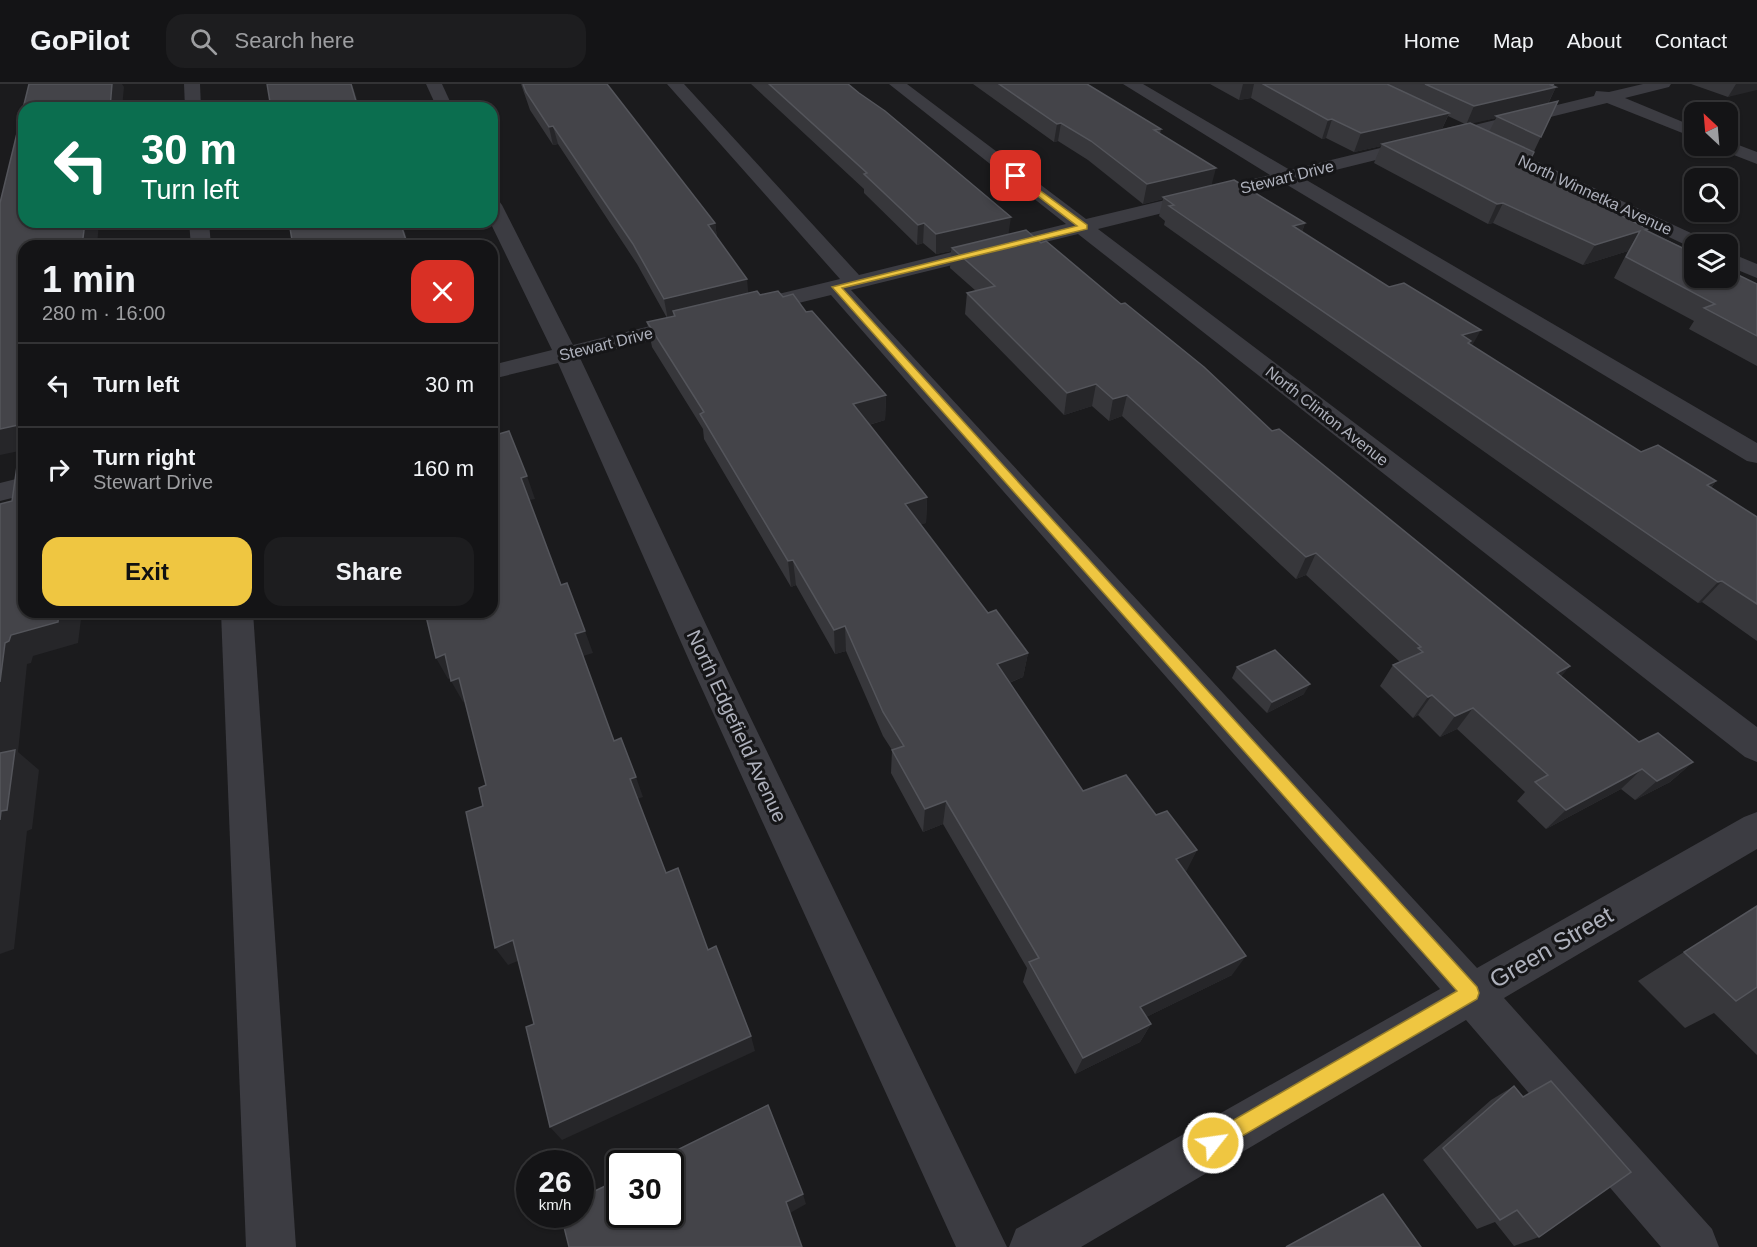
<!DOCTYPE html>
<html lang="en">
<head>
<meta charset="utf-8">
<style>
	:root { --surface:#141416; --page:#1d1d1f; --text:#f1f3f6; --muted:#9d9ea1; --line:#333335; --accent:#efc641 }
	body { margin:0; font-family:Arial,sans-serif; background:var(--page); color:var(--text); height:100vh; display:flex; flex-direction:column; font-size:22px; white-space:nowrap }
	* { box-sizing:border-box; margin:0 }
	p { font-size:20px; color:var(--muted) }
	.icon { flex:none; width:33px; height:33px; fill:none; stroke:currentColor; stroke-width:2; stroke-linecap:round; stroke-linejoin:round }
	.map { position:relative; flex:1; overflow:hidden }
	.drawer { position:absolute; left:18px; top:156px; width:480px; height:378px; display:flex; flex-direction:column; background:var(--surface); border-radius:18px; box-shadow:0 2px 4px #0004,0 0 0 2px var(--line) }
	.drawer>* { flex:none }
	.guide { position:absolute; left:18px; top:18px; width:480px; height:126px; border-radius:18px; box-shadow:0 2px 4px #0004,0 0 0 2px var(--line); background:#0b6e4f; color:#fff; overflow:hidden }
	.needle { width:39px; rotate:334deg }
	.controls { position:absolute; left:1684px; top:18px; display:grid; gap:12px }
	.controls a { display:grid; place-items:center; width:54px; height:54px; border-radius:12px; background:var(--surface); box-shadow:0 2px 4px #0004,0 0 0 2px var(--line); font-size:30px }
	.speed { position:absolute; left:516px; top:1066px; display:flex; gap:12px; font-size:30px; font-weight:700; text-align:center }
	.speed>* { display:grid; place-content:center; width:78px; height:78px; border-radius:50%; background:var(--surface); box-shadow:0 2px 4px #0004,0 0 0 2px var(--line); line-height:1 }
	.speed small { font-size:15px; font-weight:400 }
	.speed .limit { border:3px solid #111; border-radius:9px; background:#fff; color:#111 }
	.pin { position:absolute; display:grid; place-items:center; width:51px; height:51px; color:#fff; margin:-26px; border-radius:12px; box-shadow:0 3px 9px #0006 }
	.me { position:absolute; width:66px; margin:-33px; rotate:60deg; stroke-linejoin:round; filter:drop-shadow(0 0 4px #0008) }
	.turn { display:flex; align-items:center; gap:21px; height:126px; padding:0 24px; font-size:27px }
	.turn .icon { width:78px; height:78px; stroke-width:2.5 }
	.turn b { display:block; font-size:42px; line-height:51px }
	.round { display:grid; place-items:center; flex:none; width:63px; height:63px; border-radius:18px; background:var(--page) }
	.summary { display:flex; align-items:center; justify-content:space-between; height:102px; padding:0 24px }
	h1 { font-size:36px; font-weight:600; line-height:45px }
	.primary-button { display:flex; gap:12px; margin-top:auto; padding:12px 24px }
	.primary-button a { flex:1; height:69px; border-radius:18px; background:var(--accent); color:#111; font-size:24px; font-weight:600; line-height:69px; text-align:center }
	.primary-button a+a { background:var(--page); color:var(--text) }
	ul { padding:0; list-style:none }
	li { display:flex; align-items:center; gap:18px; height:84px; padding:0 24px; border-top:2px solid var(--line) }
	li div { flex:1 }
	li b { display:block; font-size:22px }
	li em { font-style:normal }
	header { display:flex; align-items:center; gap:36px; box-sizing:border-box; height:84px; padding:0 30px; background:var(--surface); border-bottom:2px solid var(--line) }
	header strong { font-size:28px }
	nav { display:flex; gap:33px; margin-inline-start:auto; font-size:21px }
	.search { width:420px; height:54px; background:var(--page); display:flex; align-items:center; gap:15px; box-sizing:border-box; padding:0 21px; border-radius:18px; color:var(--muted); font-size:22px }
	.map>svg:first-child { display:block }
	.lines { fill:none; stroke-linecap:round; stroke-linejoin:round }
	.minor { fill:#3c3c42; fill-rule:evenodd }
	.wall { fill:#37373b; fill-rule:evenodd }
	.shaded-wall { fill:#262629 }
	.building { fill:#444449; stroke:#54555b; stroke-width:1.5 }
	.route { fill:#efc641; stroke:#9b812a; stroke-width:1.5 }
	.labels { text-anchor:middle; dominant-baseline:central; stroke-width:6; stroke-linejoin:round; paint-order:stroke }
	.far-street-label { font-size:16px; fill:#aeb1bc; stroke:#161618 }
	.street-label { font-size:20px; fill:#aeb1bc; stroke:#161618 }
	.near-street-label { font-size:24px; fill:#aeb1bc; stroke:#161618 }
</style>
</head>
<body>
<header>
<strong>GoPilot</strong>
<div class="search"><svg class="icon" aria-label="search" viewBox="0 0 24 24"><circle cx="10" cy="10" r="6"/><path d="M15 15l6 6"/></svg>Search here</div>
<nav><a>Home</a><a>Map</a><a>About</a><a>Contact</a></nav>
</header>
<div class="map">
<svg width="1757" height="1163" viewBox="0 0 1757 1163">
	<rect width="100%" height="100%" fill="#1b1b1d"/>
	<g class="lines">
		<g class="minor">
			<path d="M184 0H200L201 24H185Z"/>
			<path d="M426 0H442L453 24H437Z"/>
			<path d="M667 0H684L859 191 1066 140 889 0H907L1086 135 1270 91 1123 0H1143L1290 86 1594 12 1596 7 1609 8 1643 0H1671L1669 3 1625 14 1695 43V54L1607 19 1303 94 1757 359V379L1747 377 1284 99 1098 145 1757 643V678L1745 673 1078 150 851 206 1477 884 1744 733 1757 728V765L1504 914 1712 1145 1719 1163H1661L1466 936 1081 1163H1009L1016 1145 1440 905 831 211 750 231 742 229 739 224 742 219 840 195Z"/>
			<path d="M1486 54 1706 156 1709 160H1695V165L1692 164 1480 63 1477 59 1480 55Z"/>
			<path d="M1728 57 1757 68V80L1721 66 1718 62H1728Z"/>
			<path d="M492 115 499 117 502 121 573 261 691 232 699 234 703 239 699 244 580 274 726 583 1007 1163H956L692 583 558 279 492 295V281L552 266 490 138Z"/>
			<path d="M189 138H209L211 162H191Z"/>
			<path d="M1728 168 1757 180V194L1728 182Z"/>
			<path d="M24 393V411L0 417V399Z"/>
			<path d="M221 528H253L296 1163H246Z"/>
		</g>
	</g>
	<g class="wall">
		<path d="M521 0H607L715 139 717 154 748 209 783 213 806 228 886 311 885 336 869 341 927 413 926 439 920 440 988 529 1028 569 1023 593 1009 599 1083 707 1156 731 1197 766 1185 788 1232 891 1146 933 1151 940 1140 958 1075 990 1023 898 1027 884 943 740 923 748 891 689 892 666 883 652 846 567 835 570 796 501 791 503 704 355 703 345 652 263 647 238 667 234 637 180 558 60 553 61 530 26Z"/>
		<path d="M751 0H848L1009 150 1272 347 1570 582 1561 592 1639 658 1693 678 1670 698 1635 716 1621 705 1546 745 1517 717 1525 708 1457 645 1440 653 1418 631 1413 634 1380 602 1393 581 1400 578 1306 491 1296 495 1122 332 1109 337 1092 322 1064 331 965 230 967 209 976 207 950 184 951 167 936 170 923 159 917 161 864 109V105Z"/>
		<path d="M973 0H1087L1161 45 1160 50 1211 101 1305 139 1302 148 1472 262 1641 368 1716 397 1711 404 1757 433V557L1702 518 1698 519 1164 141 1165 137 1159 132 1163 115 1143 120 1088 76 1058 57 1054 58Z"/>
		<path d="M1210 0H1553V2L1556 3 1548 20 1558 17 1526 84 1648 145 1647 146 1757 200V282L1689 245 1694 237 1614 194 1628 167 1583 181 1493 139 1488 140 1374 79 1381 62 1354 68 1326 54 1322 55 1251 14 1239 16ZM1448 32 1465 40 1442 45ZM1496 34 1489 48 1471 39Z"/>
		<path d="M1691 0H1757L1728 13Z"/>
		<path d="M1237 583 1304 610 1267 629 1232 594Z"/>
		<path d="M1757 822V971L1714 929 1685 944 1638 897 1684 868Z"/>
		<path d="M1514 1002 1539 1153 1514 1162 1495 1138 1477 1145 1423 1076 1491 1016Z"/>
	</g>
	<g class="shaded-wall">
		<path d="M112 0H122L124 3 122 24H110Z"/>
		<path d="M351 0H352L360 24H358Z"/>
		<path d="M1243 0H1254L1251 14 1239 16Z"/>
		<path d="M1554 0 1552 4 1556 3 1547 21 1496 32V34L1466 41 1474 22Z"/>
		<path d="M1736 0H1757V6L1728 13Z"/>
		<path d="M1449 29 1441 47 1382 60 1381 62 1354 68 1361 49Z"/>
		<path d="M1332 35 1326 54 1322 55 1328 36Z"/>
		<path d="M1061 39 1058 57 1054 58 1057 40Z"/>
		<path d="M553 42 558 60 553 61 549 43Z"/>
		<path d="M1216 84 1211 103 1163 113V115L1143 120 1147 100Z"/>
		<path d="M1503 119 1493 139 1488 140 1497 120Z"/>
		<path d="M1011 133 1008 153 952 164 951 167 936 170V150Z"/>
		<path d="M85 138H99L97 162H82Z"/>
		<path d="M400 138 405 148 409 162H408Z"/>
		<path d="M715 139 718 160 708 141Z"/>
		<path d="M924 139 923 159 917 161 918 141Z"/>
		<path d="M1305 139 1298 159 1293 142Z"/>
		<path d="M1640 147 1628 167 1583 181 1595 161Z"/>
		<path d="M747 195 749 216 673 227 674 234 668 236 664 215Z"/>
		<path d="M1481 246 1469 267 1462 251Z"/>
		<path d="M1096 300 1092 322 1064 331 1067 309Z"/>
		<path d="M886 311 885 336 854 345 853 320Z"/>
		<path d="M1127 311 1122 332 1109 337 1113 315Z"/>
		<path d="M23 340 24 366 0 371V345Z"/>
		<path d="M527 392 535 415 529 416 521 394Z"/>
		<path d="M1716 397 1698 419 1707 401Z"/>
		<path d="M927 413 926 439 904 446 905 420Z"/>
		<path d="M1316 469 1306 491 1296 495 1306 473Z"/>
		<path d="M793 476 796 501 791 503 788 477Z"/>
		<path d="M1722 497 1702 518 1698 519 1718 498Z"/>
		<path d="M59 528H93L92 532 81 535 78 559 33 572 31 579 27 580 18 668 39 686 32 745 27 747 14 865 0 870V598L5 559 11 551Z"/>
		<path d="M845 542 846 567 835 570 834 546Z"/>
		<path d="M585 547 593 569 583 572 575 550Z"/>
		<path d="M1028 569 1023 593 993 605 997 580Z"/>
		<path d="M445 570 457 592 448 595 436 574Z"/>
		<path d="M1570 582 1552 603 1557 589Z"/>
		<path d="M459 594 471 615 463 618 451 597Z"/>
		<path d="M1310 600 1304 610 1267 629 1272 618Z"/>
		<path d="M1432 611 1418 631 1413 634 1428 613Z"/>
		<path d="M1473 624 1457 645 1440 653 1455 632Z"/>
		<path d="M1693 678 1670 698 1635 716 1657 697Z"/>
		<path d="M1642 685 1621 705 1546 745 1566 726Z"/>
		<path d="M636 693 643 713 637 715 630 695Z"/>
		<path d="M946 717 943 740 923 748 925 725Z"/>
		<path d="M1197 766 1186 788 1165 797 1176 775Z"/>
		<path d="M513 856 525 874 508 881 495 864Z"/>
		<path d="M1246 872 1232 891 1130 941 1140 923Z"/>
		<path d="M1151 940 1140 958 1075 990 1083 974Z"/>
		<path d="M751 952 755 967 562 1056 550 1043Z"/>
		<path d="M803 1110 806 1120 790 1129 786 1118Z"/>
	</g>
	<g class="building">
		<path d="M29 0H112L110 24H24V138H85L82 162H24V528H59L58 538 11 551 9 557 5 559 0 598V420L12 417 23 340 0 345V119Z"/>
		<path d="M267 0H351L358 24H271Z"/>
		<path d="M523 0H607L715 139 708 141 747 195 664 215 633 160 553 42 549 43 526 8Z"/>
		<path d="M769 0H848L859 9 885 27 1011 133 936 150 924 139 918 141 864 90 867 89Z"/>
		<path d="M999 0H1087L1161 45 1154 46 1216 84 1147 100 1091 57 1061 39 1057 40Z"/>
		<path d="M1263 0H1387L1449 29 1361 49 1332 35 1328 36Z"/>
		<path d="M1425 0H1554L1551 1 1556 3 1474 22Z"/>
		<path d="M1558 17 1541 53 1496 32Z"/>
		<path d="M1470 39 1534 68 1526 84 1648 145 1645 146 1695 170V194H1728V186L1757 200V252L1704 224 1715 220 1626 173 1640 147 1595 161 1503 119 1497 120 1382 60Z"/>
		<path d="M1234 96 1305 139 1293 142 1389 203 1404 199 1481 246 1462 251 1471 257 1468 259 1641 368 1658 361 1716 397 1707 401 1757 433V520L1722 497 1718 498 1169 122 1174 121 1163 113Z"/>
		<path d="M305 138H400L408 162H293L290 144 307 141Z"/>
		<path d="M1026 146 1041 159 1046 157 1121 220 1125 219 1204 283 1272 347 1279 345 1570 582 1557 589 1639 658 1658 649 1693 678 1657 697 1642 685 1566 726 1535 698 1548 691 1473 624 1455 632 1432 611 1428 613 1393 581 1423 568 1418 564 1421 563 1316 469 1306 473 1127 311 1113 315 1096 300 1067 309 967 209 995 202 952 164Z"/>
		<path d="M757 207 760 211 778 207 783 213 793 210 806 228 812 227 858 279 886 311 853 320 927 413 905 420 988 529 996 526 1028 569 997 580 1083 707 1126 691 1156 731 1167 727 1197 766 1176 775 1246 872 1140 923 1151 940 1083 974 1029 878 1039 874 946 717 925 725 892 666 904 662 883 628 845 542 834 546 793 476 788 477 700 330 704 328 647 238 675 232 673 227Z"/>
		<path d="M509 347 527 392 521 394 561 501 567 499 585 547 575 550 614 657 621 654 636 693 630 695 666 789 678 784 708 866 716 862 751 952 550 1043 526 943 534 940 513 856 495 864 466 728 483 722 479 704 486 701 459 594 451 597 445 570 436 574 425 528H492V352Z"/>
		<path d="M1275 566 1310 600 1272 618 1237 583Z"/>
		<path d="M15 666 7 726 1 727 0 736V669Z"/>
		<path d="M1757 822V903L1736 917 1684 868Z"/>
		<path d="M1551 997 1631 1088 1539 1153 1517 1126 1500 1136 1443 1064 1514 1002 1523 1013Z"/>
		<path d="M768 1021 803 1110 786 1118 802 1163H569L561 1131H580V1114L620 1095V1131H670V1080H649Z"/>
		<path d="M1383 1110 1421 1163H1286Z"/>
	</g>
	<path class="route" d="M1016 89 1087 141V145L842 204 1477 903 1479 909 1477 915 1213 1069 1206 1066 1203 1059 1206 1052 1457 907 832 203 1077 142 1013 93 1012 92Z"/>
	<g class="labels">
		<g class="far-street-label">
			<text transform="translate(1287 93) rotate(-14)">Stewart Drive</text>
			<text transform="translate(1595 111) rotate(25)">North Winnetka Avenue</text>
			<text transform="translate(606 260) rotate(-14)">Stewart Drive</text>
			<text transform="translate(1327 332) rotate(38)">North Clinton Avenue</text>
		</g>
		<g class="street-label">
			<text transform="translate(737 642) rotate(65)">North Edgefield Avenue</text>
		</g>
		<g class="near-street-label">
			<text transform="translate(1551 863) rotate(-30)">Green Street</text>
		</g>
	</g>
</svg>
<div class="controls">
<a><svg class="needle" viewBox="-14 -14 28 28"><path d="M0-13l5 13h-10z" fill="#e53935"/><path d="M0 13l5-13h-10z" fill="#9d9ea1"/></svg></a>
<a><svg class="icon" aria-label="search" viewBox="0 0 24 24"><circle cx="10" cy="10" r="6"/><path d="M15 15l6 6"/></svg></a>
<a><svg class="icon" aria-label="layers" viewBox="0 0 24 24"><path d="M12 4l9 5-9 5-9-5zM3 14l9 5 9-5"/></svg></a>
</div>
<div class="speed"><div>26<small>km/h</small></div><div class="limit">30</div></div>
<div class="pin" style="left:1016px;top:92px;background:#d93025"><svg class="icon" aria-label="arrive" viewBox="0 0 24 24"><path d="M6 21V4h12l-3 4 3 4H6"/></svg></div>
<svg class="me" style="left:1213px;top:1059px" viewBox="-20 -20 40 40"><circle r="17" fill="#efc641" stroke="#fff" stroke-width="3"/><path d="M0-11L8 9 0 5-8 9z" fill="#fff"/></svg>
<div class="guide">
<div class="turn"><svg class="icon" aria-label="left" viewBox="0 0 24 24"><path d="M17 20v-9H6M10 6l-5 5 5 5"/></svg><div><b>30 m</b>Turn left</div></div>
</div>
<section class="drawer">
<div class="summary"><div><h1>1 min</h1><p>280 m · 16:00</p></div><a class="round" style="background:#d93025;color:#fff"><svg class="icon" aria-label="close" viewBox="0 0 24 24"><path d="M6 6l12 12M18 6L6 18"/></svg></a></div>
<ul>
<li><svg class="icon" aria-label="left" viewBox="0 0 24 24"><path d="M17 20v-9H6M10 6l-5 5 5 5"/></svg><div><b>Turn left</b></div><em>30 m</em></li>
<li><svg class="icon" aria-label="right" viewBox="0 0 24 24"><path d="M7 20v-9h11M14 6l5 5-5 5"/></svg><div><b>Turn right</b><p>Stewart Drive</p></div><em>160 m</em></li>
</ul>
<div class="primary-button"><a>Exit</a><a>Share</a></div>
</section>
</div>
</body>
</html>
